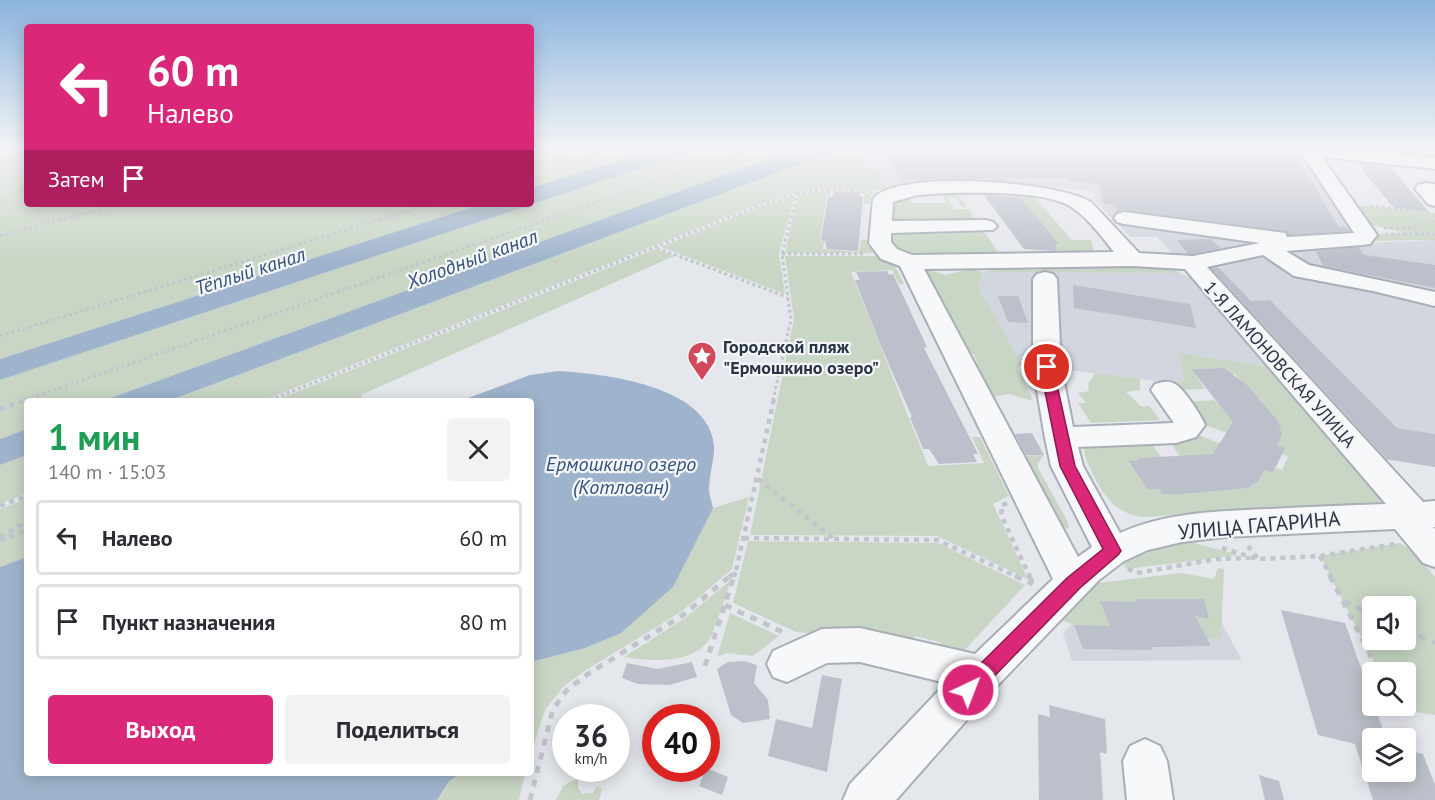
<!DOCTYPE html>
<html lang="ru">
<head>
<meta charset="utf-8">
<style>
	:root { --surface:#fff; --page:#f2f2f3; --text:#2b2b33; --muted:#7c7c81; --line:#e1e1e2; --accent:#db2777 }
	body { margin:0; font-family:"PT Sans",sans-serif; background:var(--page); color:var(--text); height:100vh; display:flex; flex-direction:column; font-size:22px; white-space:nowrap }
	* { box-sizing:border-box; margin:0 }
	p { font-size:20px; color:var(--muted) }
	.icon { flex:none; width:33px; height:33px; fill:none; stroke:currentColor; stroke-width:2; stroke-linecap:round; stroke-linejoin:round }
	.map { position:relative; flex:1; overflow:hidden }
	.panel { position:absolute; left:24px; top:398px; width:510px; height:378px; display:flex; flex-direction:column; background:var(--surface); border-radius:6px; box-shadow:0 3px 15px #0003 }
	.panel>* { flex:none }
	.guide { position:absolute; left:24px; top:24px; width:510px; height:183px; border-radius:6px; box-shadow:0 3px 15px #0003; background:#db2777; color:#fff; overflow:hidden }
	.tools { position:absolute; left:1362px; top:596px; display:grid; gap:12px }
	.tools a { display:grid; place-items:center; width:54px; height:54px; border-radius:6px; background:var(--surface); box-shadow:0 3px 15px #0003; font-size:30px }
	.speed { position:absolute; left:552px; top:704px; display:flex; gap:12px; font-size:30px; font-weight:700; text-align:center }
	.speed>* { display:grid; place-content:center; width:78px; height:78px; border-radius:50%; background:var(--surface); box-shadow:0 3px 15px #0003; line-height:1 }
	.speed small { font-size:15px; font-weight:400 }
	.speed .limit { border:9px solid #d22; background:#fff; color:#111 }
	.pin { position:absolute; display:grid; place-items:center; width:51px; height:51px; color:#fff; margin:-26px; border:3px solid #fff; border-radius:50%; box-shadow:0 2px 6px #0007 }
	.me { position:absolute; width:66px; margin:-33px; rotate:43deg; stroke-linejoin:round; filter:drop-shadow(0 0 4px #0008) }
	.turn { display:flex; align-items:center; gap:21px; height:126px; padding:0 24px; font-size:27px }
	.turn .icon { width:78px; height:78px; stroke-width:2.5 }
	.turn b { display:block; font-size:42px; line-height:51px }
	.then { display:flex; align-items:center; height:57px; padding:0 24px; background:#0003; gap:12px; font-size:22px }
	.round { display:grid; place-items:center; flex:none; width:63px; height:63px; border-radius:6px; background:var(--page) }
	.headline { display:flex; align-items:center; justify-content:space-between; height:102px; padding:0 24px }
	h1 { font-size:36px; font-weight:700; line-height:45px; color:#1e9e55 }
	.button { display:flex; gap:12px; margin-top:auto; padding:12px 24px }
	.button a { flex:1; height:69px; border-radius:6px; background:var(--accent); color:#fff; font-size:24px; font-weight:700; line-height:69px; text-align:center }
	.button a+a { background:var(--page); color:var(--text) }
	ul { padding:0; list-style:none }
	li { display:flex; align-items:center; gap:18px; height:75px; margin:0 12px 9px; padding:0 12px; border:3px solid var(--line); border-radius:6px }
	li div { flex:1 }
	li b { display:block; font-size:22px }
	li em { font-style:normal }
	.map>svg:first-child { display:block }
	.built { fill:#d2d6de }
	.green { fill:#c9d6c5; fill-rule:evenodd }
	.water { fill:#9fb4cc }
	.building { fill:#bbc0ca }
	.lines { fill:none; stroke-linecap:round; stroke-linejoin:round }
	.minor-casing { stroke:#a9aeb7; stroke-width:4 }
	.path-far2 { stroke:#c2c5cb; stroke-width:3; stroke-dasharray:3 3; stroke-linecap:butt }
	.path-far1 { stroke:#c2c5cb; stroke-width:4.5; stroke-dasharray:5 5; stroke-linecap:butt }
	.path { stroke:#c2c5cb; stroke-width:5; stroke-dasharray:7 7; stroke-linecap:butt }
	.minor { fill:#f7f8fa; fill-rule:evenodd }
	.route { fill:#db2777; stroke:#8e194d; stroke-width:1.5 }
	.labels { text-anchor:middle; dominant-baseline:central; stroke-width:4.5; stroke-linejoin:round; paint-order:stroke }
	.poi-label { font-size:18px; font-weight:bold; fill:#2b3445; stroke:#f4f6f9; text-anchor:start }
	.street-label { font-size:18px; fill:#2b3445; stroke:#f4f6f9 }
	.water-label { font-size:20px; font-style:italic; fill:#34527a; stroke:#f4f6f9 }
	.near-street-label { font-size:21px; fill:#2b3445; stroke:#f4f6f9 }
</style>
</head>
<body>
<div class="map">
<svg width="1435" height="800" viewBox="0 0 1435 800">
	<rect width="100%" height="100%" fill="#e4e7ec"/>
	<g class="built">
		<path d="M881 149H1312L1369 238 1212 253 1173 254 1157 237H1130L1096 202 1094 192 1048 186 893 187 835 168Z"/>
		<path d="M1435 240V467L1376 458 1351 422 1204 268H1219L1286 247Z"/>
		<path d="M983 272 1180 273 1195 280 1231 317 1264 366 1179 353 1184 380 1172 383 1022 364 978 286Z"/>
		<path d="M1200 584 1242 660 1072 661 1063 633 1108 585Z"/>
	</g>
	<g class="green">
		<path d="M0 149H27V204H482L0 359Z"/>
		<path d="M531 149H655L531 188Z"/>
		<path d="M700 149H796L105 400H27V429L0 439V380Z"/>
		<path d="M841 149H878L872 151 860 165 879 171 886 187C873 194 855 189 841 188 806 186 774 200 741 211L264 400H171Z"/>
		<path d="M828 190 875 192 871 195 870 204H864V193L831 191 830 196H827L820 241H824L823 249 859 252 861 239 867 240 868 246 875 253H785L798 195Z"/>
		<path d="M941 192C956 192 959 195 967 207H962L956 198H948L954 209H969L976 221H892L893 198 908 197 912 203H946Z"/>
		<path d="M1011 193 1032 194 1072 240H1091L1094 251 1058 252 1034 214 1031 210H1027L1023 200H1019Z"/>
		<path d="M795 195 779 254 785 294 661 247 744 213Z"/>
		<path d="M1346 204 1435 213V240L1357 241 1286 247 1237 262 1232 258 1217 259 1222 264 1234 263 1221 267 1216 263H1201V261L1291 243 1361 239 1366 235 1404 233 1357 221Z"/>
		<path d="M974 229 986 234 999 254 926 259 891 250 890 231Z"/>
		<path d="M656 249 674 256 361 395 363 400H276Z"/>
		<path d="M785 256H878L894 264 904 284H899L892 270 851 272 928 466 984 463 972 437H980L1009 496 993 504 1028 579 937 536 750 535 794 319Z"/>
		<path d="M1089 265 1169 266 1180 273 983 272 978 286 1022 364 1018 368 1033 401 1009 394 992 397 961 364 977 363 974 354 956 353 919 272 925 269 946 275 970 269 983 272 1015 267 1023 270H1036Z"/>
		<path d="M1179 353 1264 366 1260 360 1266 361 1387 500 1369 505 1265 508 1146 517C1112 516 1098 487 1086 459L1084 451 1089 445 1149 439 1161 457 1138 458 1139 460 1128 462 1147 489H1159L1184 494 1251 486 1259 481 1265 470 1273 473 1276 468 1282 470 1288 457 1282 454 1285 448 1277 445 1260 400 1235 374H1230L1224 368 1191 369 1205 389 1178 390 1172 383 1184 380Z"/>
		<path d="M1095 373 1140 379V390L1126 392 1142 407 1149 406 1160 420 1091 423 1078 403H1086L1078 393 1089 391 1088 384Z"/>
		<path d="M1214 400 1236 422 1227 433 1200 423 1187 402Z"/>
		<path d="M708 424 714 446 709 491 713 508 749 497 732 569 681 612 586 670 564 686 545 710 531 753V662L585 648 621 632 673 587 695 506Z"/>
		<path d="M1194 433 1221 444 1216 456H1180L1167 438Z"/>
		<path d="M27 455V493L0 504V465Z"/>
		<path d="M1044 455 1038 463V468L1068 522 1069 528 1062 530 1017 456Z"/>
		<path d="M27 499V557L0 567V509Z"/>
		<path d="M1183 540 1239 555 1127 569 1122 562Z"/>
		<path d="M748 541 938 543 1025 585 961 654 940 649V642L915 636 913 642 796 632 733 603Z"/>
		<path d="M1400 543 1415 553 1435 577V715L1397 709 1395 705H1406V672H1379L1320 556ZM1372 606H1406V639H1372Z"/>
		<path d="M1218 568 1224 569 1221 638C1184 643 1095 634 1061 620L1098 583 1181 573 1214 579Z"/>
		<path d="M731 580C726 593 715 632 708 641 691 665 648 661 624 657L685 618Z"/>
		<path d="M730 613 779 636 753 656 727 653 717 657Z"/>
		<path d="M462 773H525L519 800H437L449 781Z"/>
		<path d="M578 778V788L582 794 593 793 597 786 602 789 599 800H556L563 786Z"/>
	</g>
	<g class="water">
		<path d="M655 149H700L0 380V359L482 204H531V188Z"/>
		<path d="M796 149H841L171 400H105Z"/>
		<path d="M559 371C604 374 708 385 714 445 715 460 708 475 709 491 709 496 712 503 713 508L673 587 621 633 585 648 531 662V400H463L530 375Z"/>
		<path d="M27 429V455L0 465V439Z"/>
		<path d="M27 557V772L462 773 449 781 437 800H0V567Z"/>
	</g>
	<g class="building">
		<path d="M973 149H1292L1339 227 1347 228 1349 231 1288 235 1285 231 1124 210 1116 211 1115 205 1103 204 1099 184 1069 181V178H1005L1008 181 972 179 900 180 889 154 972 153Z"/>
		<path d="M1360 164 1390 167 1429 212 1394 208 1361 169H1364Z"/>
		<path d="M835 191 860 193 859 196 863 197 858 251 827 249 825 241 821 240 828 197H832Z"/>
		<path d="M984 195 1020 197 1059 244H1055L1057 251 1024 249Z"/>
		<path d="M1210 239 1221 248 1193 254H1188L1177 240Z"/>
		<path d="M1359 247 1364 255 1435 265V288L1323 266 1316 251Z"/>
		<path d="M1218 267 1251 301 1270 300 1397 428 1435 434V467L1387 459 1211 268Z"/>
		<path d="M887 271 889 275 893 274 927 347 924 348 978 454H973L977 462 939 464 929 449H923L910 417H912L880 344 855 280H860L856 272Z"/>
		<path d="M1073 285 1190 304 1196 328 1074 308Z"/>
		<path d="M998 296H1018L1028 323 1008 322Z"/>
		<path d="M1224 368 1247 385 1278 421 1282 435 1277 445 1285 448 1273 473 1265 470 1259 481 1247 488 1183 494H1162L1159 489H1147L1128 461 1139 460 1137 458 1213 454 1233 422 1191 369Z"/>
		<path d="M1032 433 1044 455H1026L1015 434Z"/>
		<path d="M1136 599H1204L1209 619 1195 616 1211 646 1151 647 1152 650 1083 649 1074 625 1110 626 1100 601 1137 602Z"/>
		<path d="M1281 610 1345 623 1386 738H1372V771H1406V750L1423 754 1435 785V800H1373L1355 744 1318 735Z"/>
		<path d="M744 661 757 665 754 683 768 700 770 719 743 723 731 715 717 669 728 662Z"/>
		<path d="M692 662 697 677 669 685 638 684 622 678 627 663 657 669Z"/>
		<path d="M822 675 842 679 827 772 768 756 776 719 812 728Z"/>
		<path d="M1049 705 1105 719 1107 754 1100 752 1103 800H1039L1038 714 1050 717Z"/>
		<path d="M706 768 728 777 722 795 699 786Z"/>
		<path d="M1259 775 1279 781 1284 800H1265Z"/>
	</g>
	<g class="lines">
		<g class="minor-casing">
			<g id="minor">
				<path d="M1299 149H1350L1435 157V169L1322 157 1377 235 1370 244 1362 245 1286 251 1309 265 1435 292V306L1373 291 1294 276 1263 255 1207 267 1423 502 1435 501V527H1433L1435 529V567L1423 563 1395 529 1224 537 1182 542 1148 550 1124 561 1099 580 996 687 896 800H843L850 784 946 683 860 662 827 663 787 682 773 677 767 664 773 651 822 629 860 628 975 654 1053 579 900 266 881 259 869 243 873 199C894 169 1063 181 1092 203L1139 253 1193 256 1260 243 1124 224 1117 222 1114 218 1117 214 1124 212 1277 232 1285 233 1287 237 1354 233ZM947 193C978 193 1048 190 1073 208 1089 219 1102 237 1114 252L912 255 897 249 891 242V233L993 230 997 226 993 222 986 220 892 221 893 202 918 195ZM1132 266 1185 269 1386 504C1347 505 1309 507 1270 509 1220 511 1166 512 1120 533L1083 466 1078 447 1176 443 1196 437 1205 425C1201 415 1184 389 1175 384 1169 380 1162 382 1155 384L1151 390 1174 423 1073 427 1061 367 1057 279 1053 274 1045 272 1037 274 1033 279V367L1045 438 1051 466 1092 547 1078 557 924 269Z"/>
				<path d="M1425 183 1435 184V206L1428 204 1415 189 1418 185Z"/>
				<path d="M1145 739 1160 746 1167 761 1173 800H1127L1123 761 1130 746Z"/>
			</g>
		</g>
		<g class="path-far2">
			<path d="M531 152 577 158 611 149"/>
			<path d="M531 171 564 158"/>
			<path d="M797 194 827 189 867 191"/>
			<path d="M0 202 27 188"/>
			<path d="M1370 206 1422 212"/>
			<path d="M1384 228H1410L1435 220"/>
			<path d="M1385 234H1435"/>
			<path d="M0 236 121 204"/>
			<path d="M657 248 787 297"/>
			<path d="M782 254H865"/>
			<path d="M0 336 431 204"/>
			<path d="M25 400 751 149"/>
			<path d="M270 400 743 212 797 194 782 254 791 319 773 400"/>
		</g>
		<g class="path-far1">
			<path d="M270 400 273 399"/>
			<path d="M0 409 29 399"/>
			<path d="M758 479 833 538"/>
			<path d="M1007 503 1001 506 1002 517 1030 577"/>
			<path d="M0 506 27 496"/>
			<path d="M0 537 27 521"/>
			<path d="M744 538 937 540 1018 577"/>
			<path d="M0 540 27 530"/>
			<path d="M1248 546 1258 559"/>
			<path d="M1222 548 1258 559 1320 556 1395 544"/>
			<path d="M1320 556 1331 577"/>
			<path d="M1128 569 1137 573 1217 559 1250 558"/>
			<path d="M729 577 736 571 774 399"/>
			<path d="M734 577 736 571"/>
		</g>
		<g class="path">
			<path d="M1015 576 1033 584"/>
			<path d="M1029 576 1033 584"/>
			<path d="M1330 576 1379 672"/>
			<path d="M1344 601 1372 615"/>
			<path d="M725 605 787 634"/>
			<path d="M1406 630 1435 643"/>
			<path d="M705 666 734 576"/>
			<path d="M1395 705 1397 709"/>
			<path d="M530 800 553 709 567 690 588 674 683 615 730 576"/>
		</g>
		<use href="#minor" class="minor"/>
	</g>
	<linearGradient id="sky" x2="0" y2="1"><stop stop-color="#8bb4dd"/><stop offset="0.57" stop-color="#f3f4f6"/><stop offset="1" stop-color="#f3f4f6" stop-opacity="0"/></linearGradient>
	<rect width="1435" height="261" fill="url(#sky)"/>
	<path class="route" d="M1047 363 1053 367 1075 466 1121 551 1118 555 1080 588 975 696 968 699 961 696 958 690 961 683 1067 578 1103 549 1060 466 1040 367Z"/>
	<defs>
		<g id="sight-pin" transform="scale(1.5)"><path d="M0 17L-7.5 6A9.5 9.5 0 1 1 7.5 6Z" fill="#d1495b" stroke="#f4f6f9"/><path d="M0-6L1.8-2.2L6-1.7L2.9 1.2L3.7 5.4L0 3.3L-3.7 5.4L-2.9 1.2L-6-1.7L-1.8-2.2Z" fill="#fff"/></g>
	</defs>
	<g fill-rule="evenodd">
		<use href="#sight-pin" x="702" y="356"/>
	</g>
	<g class="labels">
		<g class="poi-label">
			<text x="723" y="346">Городской пляж<tspan x="723" dy="21">"Ермошкино озеро"</tspan></text>
		</g>
		<g class="street-label">
			<text transform="translate(1280 364) rotate(48)">1-Я ЛАМОНОВСКАЯ УЛИЦА</text>
		</g>
		<g class="water-label">
			<text transform="translate(472 259) rotate(-20)">Холодный канал</text>
			<text transform="translate(250 271) rotate(-18)">Тёплый канал</text>
			<text x="621" y="464">Ермошкино озеро<tspan x="621" dy="23">(Котлован)</tspan></text>
		</g>
		<g class="near-street-label">
			<text transform="translate(1259 525) rotate(-5)">УЛИЦА ГАГАРИНА</text>
		</g>
	</g>
</svg>
<div class="tools">
<a><svg class="icon" aria-label="sound" viewBox="0 0 24 24"><path d="M4 9h4l5-4v14l-5-4H4zM17 9q2 3 0 6"/></svg></a>
<a><svg class="icon" aria-label="search" viewBox="0 0 24 24"><circle cx="10" cy="10" r="6"/><path d="M15 15l6 6"/></svg></a>
<a><svg class="icon" aria-label="layers" viewBox="0 0 24 24"><path d="M12 4l9 5-9 5-9-5zM3 14l9 5 9-5"/></svg></a>
</div>
<div class="speed"><div>36<small>km/h</small></div><div class="limit">40</div></div>
<div class="pin" style="left:1047px;top:367px;background:#d93025"><svg class="icon" aria-label="arrive" viewBox="0 0 24 24"><path d="M6 21V4h12l-3 4 3 4H6"/></svg></div>
<svg class="me" style="left:968px;top:690px" viewBox="-20 -20 40 40"><circle r="17" fill="#db2777" stroke="#fff" stroke-width="3"/><path d="M0-11L8 9 0 5-8 9z" fill="#fff"/></svg>
<div class="guide">
<div class="turn"><svg class="icon" aria-label="left" viewBox="0 0 24 24"><path d="M17 20v-9H6M10 6l-5 5 5 5"/></svg><div><b>60 m</b>Налево</div></div>
<div class="then">Затем<svg class="icon" aria-label="arrive" viewBox="0 0 24 24"><path d="M6 21V4h12l-3 4 3 4H6"/></svg></div>
</div>
<section class="panel">
<div class="headline"><div><h1>1 мин</h1><p>140 m · 15:03</p></div><a class="round"><svg class="icon" aria-label="close" viewBox="0 0 24 24"><path d="M6 6l12 12M18 6L6 18"/></svg></a></div>
<ul>
<li><svg class="icon" aria-label="left" viewBox="0 0 24 24"><path d="M17 20v-9H6M10 6l-5 5 5 5"/></svg><div><b>Налево</b></div><em>60 m</em></li>
<li><svg class="icon" aria-label="arrive" viewBox="0 0 24 24"><path d="M6 21V4h12l-3 4 3 4H6"/></svg><div><b>Пункт назначения</b></div><em>80 m</em></li>
</ul>
<div class="button"><a>Выход</a><a>Поделиться</a></div>
</section>
</div>
</body>
</html>
